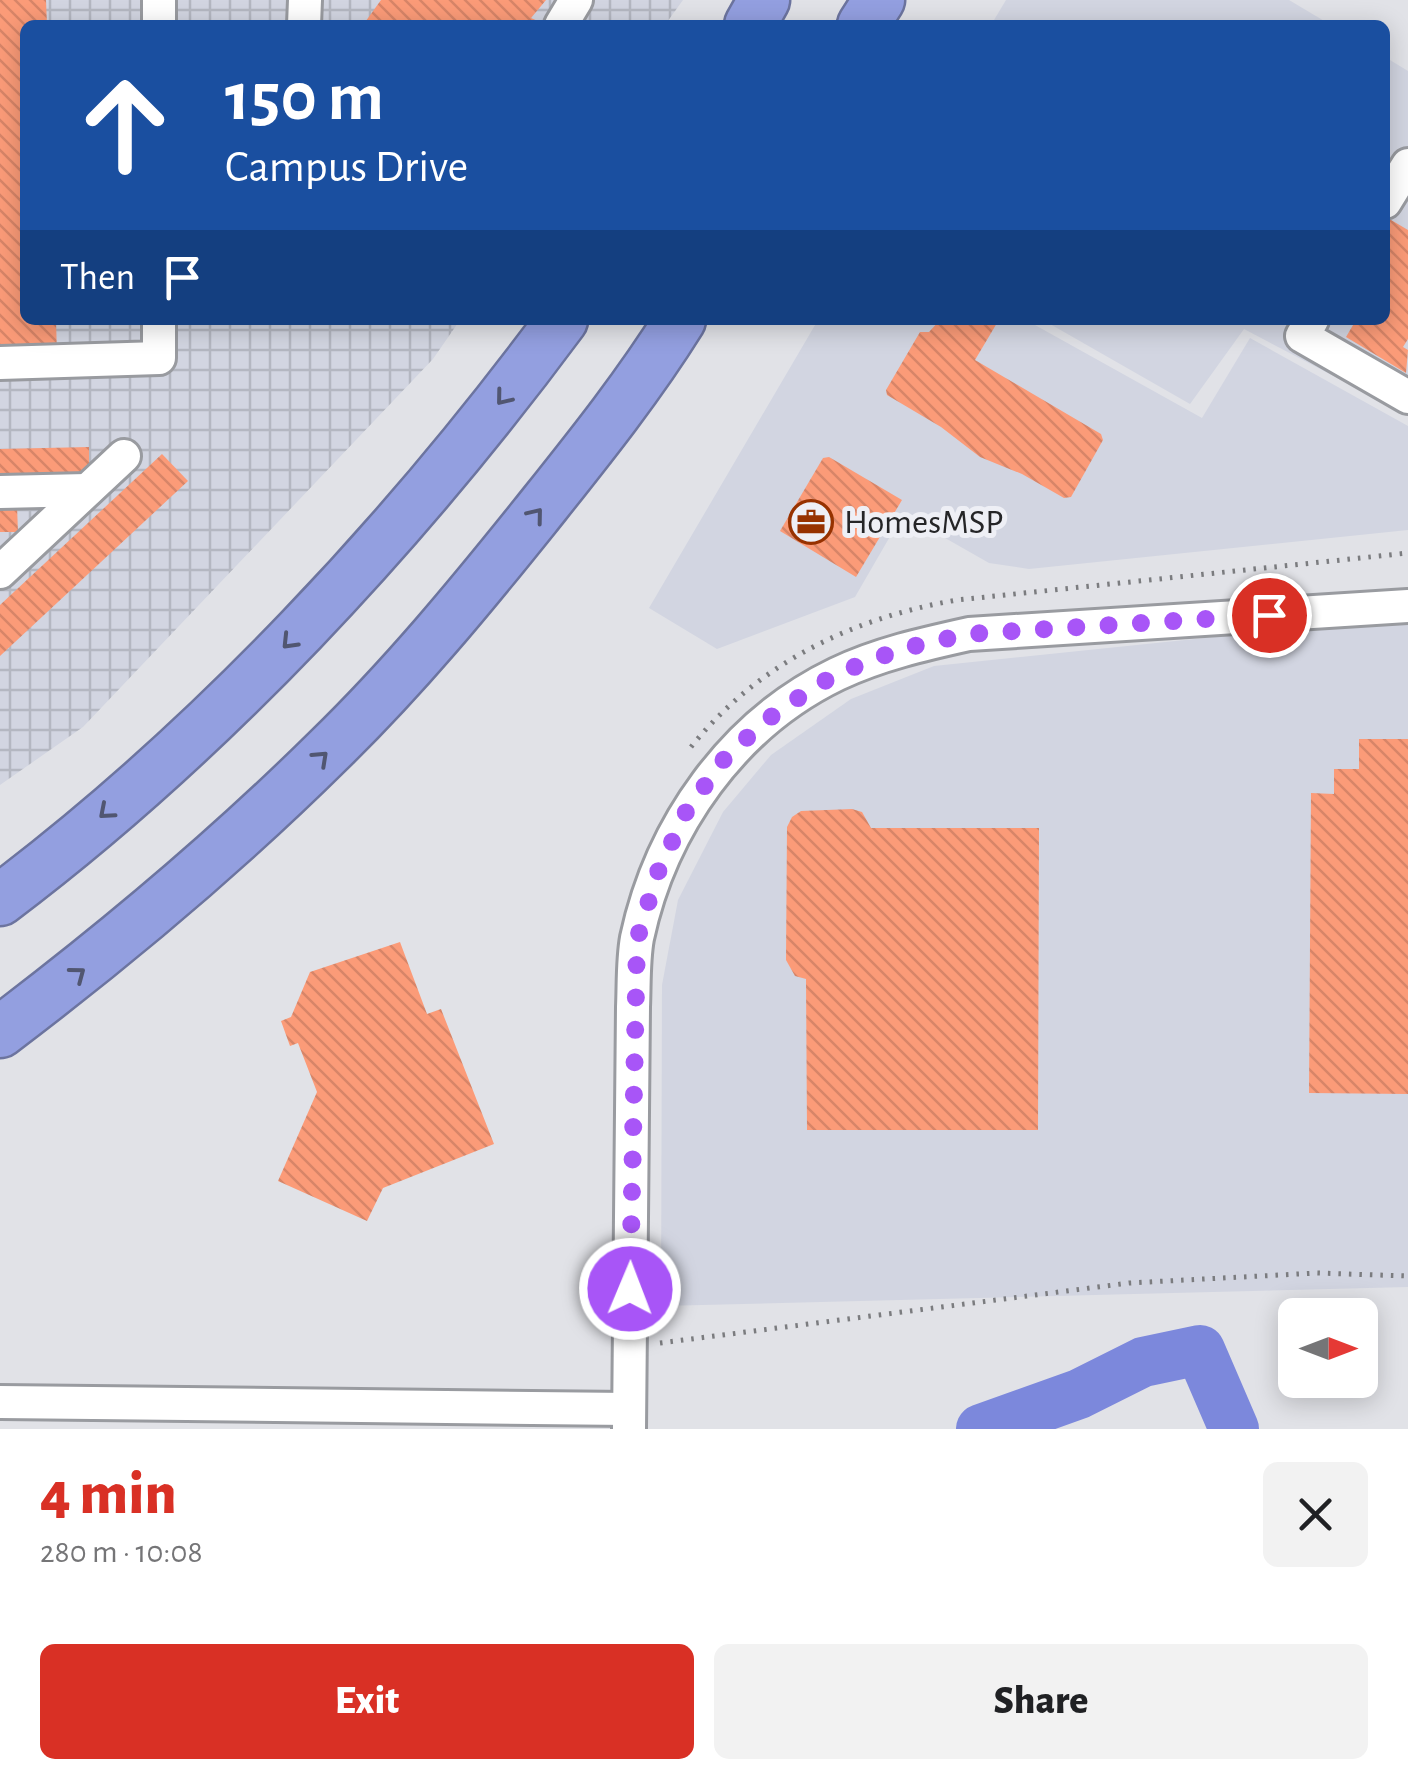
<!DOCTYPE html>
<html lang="en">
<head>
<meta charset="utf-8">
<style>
	:root { --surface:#fff; --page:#f2f2f2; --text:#202124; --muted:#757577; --accent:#d93025 }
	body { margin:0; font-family:"Alegreya Sans",sans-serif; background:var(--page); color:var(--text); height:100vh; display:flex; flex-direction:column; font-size:38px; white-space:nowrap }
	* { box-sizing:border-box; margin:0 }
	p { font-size:32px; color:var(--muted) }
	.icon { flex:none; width:55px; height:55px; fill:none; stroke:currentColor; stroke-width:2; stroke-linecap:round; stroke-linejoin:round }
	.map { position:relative; height:1429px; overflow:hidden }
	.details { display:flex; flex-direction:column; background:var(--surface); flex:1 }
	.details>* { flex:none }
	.hud { position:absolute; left:20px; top:20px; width:1370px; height:305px; border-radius:15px; box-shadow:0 5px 25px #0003; background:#1a4fa0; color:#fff; overflow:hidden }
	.needle { width:65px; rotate:90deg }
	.tools { position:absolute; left:1278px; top:1298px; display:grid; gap:20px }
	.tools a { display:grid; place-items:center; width:100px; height:100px; border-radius:15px; background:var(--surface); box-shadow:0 5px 25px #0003; font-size:50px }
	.pin { position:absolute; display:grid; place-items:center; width:85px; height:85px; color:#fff; margin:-42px; border:5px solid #fff; border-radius:50%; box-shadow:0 2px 10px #0007 }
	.me { position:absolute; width:110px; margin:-55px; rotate:1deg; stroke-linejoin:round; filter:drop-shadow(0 0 8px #0008) }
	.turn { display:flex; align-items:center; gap:35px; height:210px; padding:0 40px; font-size:45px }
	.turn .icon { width:130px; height:130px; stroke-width:2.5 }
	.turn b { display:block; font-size:70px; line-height:85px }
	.then { display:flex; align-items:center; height:95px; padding:0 40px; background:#0003; gap:20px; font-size:38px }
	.round { display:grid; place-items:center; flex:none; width:105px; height:105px; border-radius:15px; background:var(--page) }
	.overview { display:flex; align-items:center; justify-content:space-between; height:170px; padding:0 40px }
	h1 { font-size:60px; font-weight:800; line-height:75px; color:var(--accent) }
	.primary-button { display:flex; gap:20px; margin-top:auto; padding:20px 40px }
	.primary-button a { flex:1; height:115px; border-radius:15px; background:var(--accent); color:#fff; font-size:40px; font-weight:800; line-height:115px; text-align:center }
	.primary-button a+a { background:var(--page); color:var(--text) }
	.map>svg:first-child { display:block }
	.built { fill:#d2d5e1 }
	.industrial { fill:url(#industrial-grid) }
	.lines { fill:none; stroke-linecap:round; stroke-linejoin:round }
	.river { stroke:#7c88dc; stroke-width:50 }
	.building { fill:url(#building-back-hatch) }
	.minor-casing { stroke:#999ba0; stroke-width:38 }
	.highway-casing { stroke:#6c749f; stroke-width:55 }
	.path { stroke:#7b7c7f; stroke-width:5; stroke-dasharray:2.5 8; stroke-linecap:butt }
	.minor { stroke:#fff; stroke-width:32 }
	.highway { stroke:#939fe0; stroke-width:50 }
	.oneway { stroke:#515671 }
	.route { stroke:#a855f7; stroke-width:18; stroke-dasharray:0 32.4 }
	.labels { text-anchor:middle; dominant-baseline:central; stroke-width:10; stroke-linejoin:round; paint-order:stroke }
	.poi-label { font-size:35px; fill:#252527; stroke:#eeeff5; text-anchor:start }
</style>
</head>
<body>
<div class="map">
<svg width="1408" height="1429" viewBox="0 0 1408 1429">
	<defs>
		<pattern id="industrial-grid" width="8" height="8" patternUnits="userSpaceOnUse" patternTransform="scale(2.5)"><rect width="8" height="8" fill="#d2d5e1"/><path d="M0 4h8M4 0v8" fill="none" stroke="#b4b7c1"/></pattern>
		<pattern id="building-back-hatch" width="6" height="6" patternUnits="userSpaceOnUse" patternTransform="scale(2.5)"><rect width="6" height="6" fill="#fb9b78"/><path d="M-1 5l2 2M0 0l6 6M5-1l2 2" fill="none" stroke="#d78568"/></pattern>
	</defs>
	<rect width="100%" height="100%" fill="#e1e2e7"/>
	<g class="built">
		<path d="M1006 0H1289L1331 25H991Z"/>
		<path d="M1385 57 1408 71V415L1244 329 1190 404 1043 320H1385Z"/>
		<path d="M818 320H1026L1202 418 1250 338 1408 426V530L1029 569 989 563 903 514 855 597 717 649 649 608Z"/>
		<path d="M1408 617V1287L661 1306 662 985 678 900 723 812 771 755 851 699 934 666Z"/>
	</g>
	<path class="industrial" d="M0 0H683L665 25H25V320H460L433 359 83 727 0 785Z"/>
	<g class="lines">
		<path class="river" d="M981 1429 1079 1394 1143 1362 1200 1350 1234 1429"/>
	</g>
	<g class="building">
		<path d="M0 0H46L47 25H25V320H56L57 354 0 355Z"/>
		<path d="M381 0H546L531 18 547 25H363Z"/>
		<path d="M1386 217 1408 230V339L1403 347 1408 350 1406 373 1346 337 1356 320H1385Z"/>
		<path d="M940 320 997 323 975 360 1101 434 1103 440 1071 497 1064 498 1022 474 980 457 941 427 887 395 886 390 920 332H929Z"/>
		<path d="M89 447V474L0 476V449Z"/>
		<path d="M162 454 188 481 0 656V605Z"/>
		<path d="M829 457 902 500 856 577 780 531 823 458Z"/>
		<path d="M0 506H17L18 532H0Z"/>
		<path d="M1359 739H1408V1094L1309 1093 1311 793 1334 794V769H1359Z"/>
		<path d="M852 809 862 812 871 828H1039L1038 1130H807L806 979 795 976 786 960 787 827 792 817 801 811Z"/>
		<path d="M400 942 427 1014 441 1009 494 1144 383 1188 367 1221 278 1181 317 1092 298 1043 290 1046 281 1021 291 1017 310 972Z"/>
	</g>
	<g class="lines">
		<g class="minor-casing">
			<g id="minor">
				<path d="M159 0V25"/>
				<path d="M304 25 305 0"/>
				<path d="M561 25 576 0"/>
				<path d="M1385 202 1408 165"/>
				<path d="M1312 320 1302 336 1408 397"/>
				<path d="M0 363 159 358V320"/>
				<path d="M0 492 87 490"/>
				<path d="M0 572 124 456"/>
				<path d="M0 1402 629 1409"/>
				<path d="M629 1429 633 1007C634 984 633 960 637 938 661 826 733 724 837 674 879 654 924 644 969 634L1408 606"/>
			</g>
		</g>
		<g class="highway-casing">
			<g id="highway">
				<path d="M750 25 764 0"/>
				<path d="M863 25 879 0"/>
				<path d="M0 900C211 741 405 532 562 320"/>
				<path d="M0 1032C115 945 226 852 329 750 404 677 470 597 535 516 586 452 637 389 680 320"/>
			</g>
		</g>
		<g class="path">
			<path d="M691 747C758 663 852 618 957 600L1408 553"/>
			<path d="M660 1343 1129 1283 1317 1273 1408 1276"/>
		</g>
		<use href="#minor" class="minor"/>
		<use href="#highway" class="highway"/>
	</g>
	<defs><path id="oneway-chevron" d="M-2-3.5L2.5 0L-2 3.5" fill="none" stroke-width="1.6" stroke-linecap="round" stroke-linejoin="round" transform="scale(2.5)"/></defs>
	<g class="oneway">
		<use href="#oneway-chevron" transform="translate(503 398) rotate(129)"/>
		<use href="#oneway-chevron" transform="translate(536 515) rotate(-51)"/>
		<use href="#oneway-chevron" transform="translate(289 642) rotate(134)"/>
		<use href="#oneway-chevron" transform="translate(321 758) rotate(-43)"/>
		<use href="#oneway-chevron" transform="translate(106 812) rotate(139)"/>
		<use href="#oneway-chevron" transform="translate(78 974) rotate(-37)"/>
	</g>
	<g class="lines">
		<path class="route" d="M630 1289 637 940 657 874 686 812 727 755 778 711 836 674 901 649 968 634 1269 615"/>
	</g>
	<defs>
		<g id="office-ring" transform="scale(2.25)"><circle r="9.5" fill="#eeeff5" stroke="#973200" stroke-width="1.5"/><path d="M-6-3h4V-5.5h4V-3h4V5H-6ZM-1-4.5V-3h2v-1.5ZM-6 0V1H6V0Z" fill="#973200"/></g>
	</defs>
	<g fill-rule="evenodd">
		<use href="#office-ring" x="811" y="522"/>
	</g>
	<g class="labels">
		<g class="poi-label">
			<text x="844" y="522">HomesMSP</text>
		</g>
	</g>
</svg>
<div class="tools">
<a><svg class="needle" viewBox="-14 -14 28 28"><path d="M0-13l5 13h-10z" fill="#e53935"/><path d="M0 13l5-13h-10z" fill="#757577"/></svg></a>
</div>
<div class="pin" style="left:1269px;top:615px;background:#d93025"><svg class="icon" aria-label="arrive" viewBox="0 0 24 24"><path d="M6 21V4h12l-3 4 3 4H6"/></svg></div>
<svg class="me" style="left:630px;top:1289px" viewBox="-20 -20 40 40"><circle r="17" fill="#a855f7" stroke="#fff" stroke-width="3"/><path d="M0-11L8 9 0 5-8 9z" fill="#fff"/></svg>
<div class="hud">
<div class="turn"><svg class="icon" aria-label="ahead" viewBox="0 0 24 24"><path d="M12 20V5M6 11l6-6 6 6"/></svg><div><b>150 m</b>Campus Drive</div></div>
<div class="then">Then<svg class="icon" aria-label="arrive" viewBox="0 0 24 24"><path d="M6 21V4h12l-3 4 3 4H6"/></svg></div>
</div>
</div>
<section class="details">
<div class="overview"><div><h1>4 min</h1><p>280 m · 10:08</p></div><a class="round"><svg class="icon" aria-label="close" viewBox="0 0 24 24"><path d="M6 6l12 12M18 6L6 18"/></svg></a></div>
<div class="primary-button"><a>Exit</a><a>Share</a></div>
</section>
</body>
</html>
